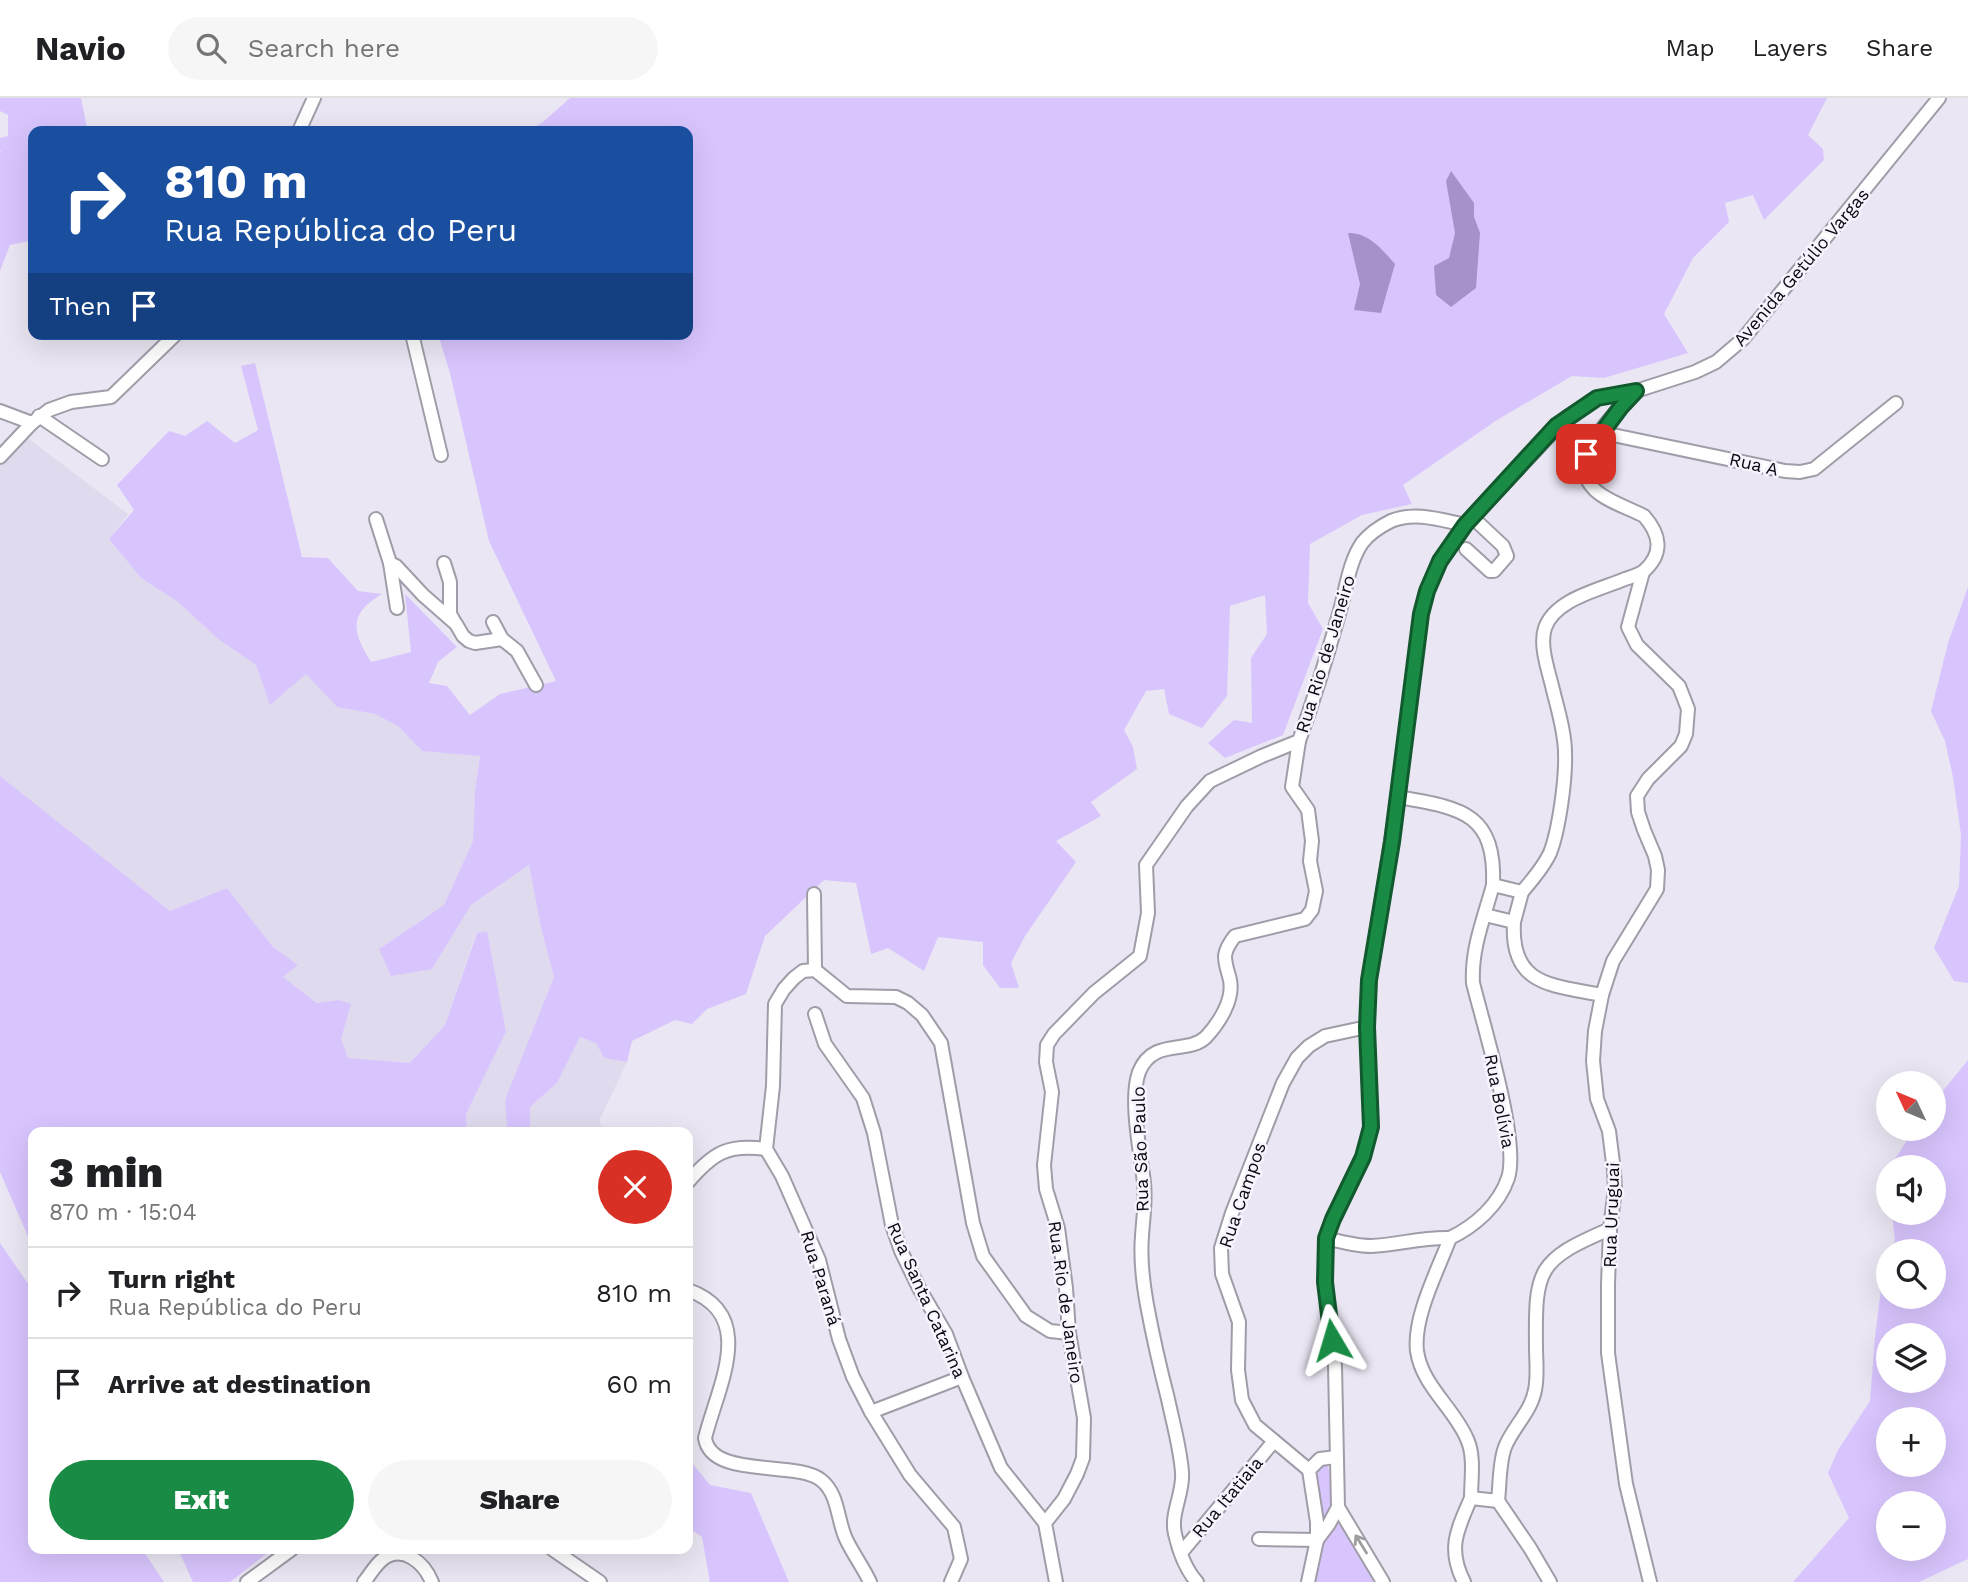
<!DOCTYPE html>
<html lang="en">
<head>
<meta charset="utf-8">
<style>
	:root { --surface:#fff; --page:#f6f6f6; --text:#202124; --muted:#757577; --line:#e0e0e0; --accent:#198b45 }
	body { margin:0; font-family:"Work Sans",sans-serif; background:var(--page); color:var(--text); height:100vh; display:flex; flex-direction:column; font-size:26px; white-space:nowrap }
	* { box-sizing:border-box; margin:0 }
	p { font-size:23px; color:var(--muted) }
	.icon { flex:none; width:38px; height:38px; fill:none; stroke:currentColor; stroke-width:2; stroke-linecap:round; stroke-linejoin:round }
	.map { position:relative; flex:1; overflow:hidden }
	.details { position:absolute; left:28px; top:1029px; width:665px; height:427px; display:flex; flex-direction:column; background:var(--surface); border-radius:14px; box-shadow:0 7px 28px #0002 }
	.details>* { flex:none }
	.hud { position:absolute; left:28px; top:28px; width:665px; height:214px; border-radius:14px; box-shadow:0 7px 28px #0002; background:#1a4fa0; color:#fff; overflow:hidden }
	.needle { width:46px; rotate:314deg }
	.tools { position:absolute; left:1876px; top:973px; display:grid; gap:14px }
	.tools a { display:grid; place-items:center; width:70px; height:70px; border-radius:50%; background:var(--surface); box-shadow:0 7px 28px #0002; font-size:35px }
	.pin { position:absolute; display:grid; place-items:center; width:60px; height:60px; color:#fff; margin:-30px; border-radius:14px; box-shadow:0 4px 10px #0006 }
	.me { position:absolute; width:77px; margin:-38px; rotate:353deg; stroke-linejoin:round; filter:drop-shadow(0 0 5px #0008) }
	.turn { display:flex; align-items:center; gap:24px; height:147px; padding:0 21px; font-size:32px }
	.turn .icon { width:91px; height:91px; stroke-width:2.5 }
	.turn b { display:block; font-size:49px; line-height:60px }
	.then { display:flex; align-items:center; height:66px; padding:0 21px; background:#0003; gap:14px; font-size:26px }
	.round { display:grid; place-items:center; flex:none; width:74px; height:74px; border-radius:37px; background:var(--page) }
	.summary { display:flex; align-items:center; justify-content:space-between; height:119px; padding:0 21px }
	h1 { font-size:42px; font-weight:800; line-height:52px }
	.action { display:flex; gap:14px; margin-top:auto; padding:14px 21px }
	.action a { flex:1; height:80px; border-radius:42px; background:var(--accent); color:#fff; font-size:28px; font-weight:800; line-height:80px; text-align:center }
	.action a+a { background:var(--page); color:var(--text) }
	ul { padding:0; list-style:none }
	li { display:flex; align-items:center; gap:21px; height:91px; padding:0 21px; border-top:2px solid var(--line) }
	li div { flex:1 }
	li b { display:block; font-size:26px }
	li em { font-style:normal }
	header { display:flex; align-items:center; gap:42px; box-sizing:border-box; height:98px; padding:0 35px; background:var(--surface); border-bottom:2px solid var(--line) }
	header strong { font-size:33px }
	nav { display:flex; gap:38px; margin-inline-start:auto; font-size:24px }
	.search { width:490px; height:63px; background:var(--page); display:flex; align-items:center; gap:18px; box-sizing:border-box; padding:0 24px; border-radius:38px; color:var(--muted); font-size:26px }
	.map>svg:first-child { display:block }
	.built { fill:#e0daee }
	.green { fill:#d9c5fe; fill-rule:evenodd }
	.water { fill:#a691ca }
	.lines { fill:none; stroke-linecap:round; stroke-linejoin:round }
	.minor-casing { stroke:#a09ca8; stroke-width:16 }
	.minor { stroke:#fff; stroke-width:12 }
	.oneway { stroke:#9e9d9f }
	.route-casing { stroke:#105a2d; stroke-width:18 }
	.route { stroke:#198b45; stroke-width:12 }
	.labels { text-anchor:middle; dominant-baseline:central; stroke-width:5; stroke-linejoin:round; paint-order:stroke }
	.street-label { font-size:18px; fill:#0c0a0e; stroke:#f7f4ff }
</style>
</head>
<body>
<header>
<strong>Navio</strong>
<div class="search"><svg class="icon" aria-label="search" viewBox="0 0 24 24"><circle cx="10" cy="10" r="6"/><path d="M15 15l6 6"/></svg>Search here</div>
<nav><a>Map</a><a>Layers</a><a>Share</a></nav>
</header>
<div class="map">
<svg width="1968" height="1484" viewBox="0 0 1968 1484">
	<rect width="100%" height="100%" fill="#eae6f3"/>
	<g class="built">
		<path d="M25 338 128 416 109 441 141 480 178 504 218 541 256 567 270 606 306 575 337 609 375 616 398 628 422 653 480 657 475 692 473 743 444 807 379 851 432 871 471 807 529 767 541 830 554 879 539 919 507 1029 518 1034H467L466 1016 506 934 476 835 445 927 410 966 348 960 341 941 339 902 318 905 282 879 298 867 273 849 227 790 170 813 0 681V363Z"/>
		<path d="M580 939 596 945 604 960 627 964 599 1023 605 1034H530V1009L557 985Z"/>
	</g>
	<g class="green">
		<path d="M0 0H81L87 30V33H33V139L29 143 10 147 0 173V54L2 53H0V40L8 38V17L0 13Z"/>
		<path d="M570 0H1827L1808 37 1823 51 1824 62 1764 122 1753 97 1725 105 1729 124 1693 160 1664 216 1688 255 1604 280 1572 278 1497 322 1403 387 1412 406 1362 417 1310 446 1308 505 1323 531 1283 637 1225 660 1208 645 1234 622 1252 625 1251 560 1267 536 1265 497 1230 508 1227 598 1202 630 1169 616 1164 591 1146 593 1124 632 1133 649 1137 671 1091 704 1101 718 1056 743 1076 764 1025 838 1011 865 1019 890H1000L983 867V844L938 839 924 873 888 850 871 856 856 785 824 782 765 838 746 896 707 911 692 926 675 922 632 943 627 964 604 960 596 945 580 939 557 985 530 1009V1034H518L507 1029 505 1002 554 879 541 830 529 767 471 807 432 871 391 878 379 851 444 807 473 743 475 692 480 658 422 653 398 628 375 616 337 609 306 576 270 607 256 567 218 541 178 504 141 480 109 441 134 412 117 387 169 333 185 338 207 323 235 345 258 332 241 268 255 265 302 459 328 460 358 493 382 496C348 516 352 533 371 564L411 554 405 496 457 549 438 564 429 585 447 588 470 617 500 596 556 583 489 443 450 275 438 236H688V33H528L543 24Z"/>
		<path d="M1968 489V885L1954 883 1934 850 1959 788 1961 737 1953 679 1945 643 1931 613 1948 545Z"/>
		<path d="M0 678 170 813 227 790 273 849 298 867 283 879 317 905 339 902 351 906 341 941 348 960 410 965 445 927 477 835 487 833 506 934 466 1016 467 1034H33V1150L0 1074Z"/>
		<path d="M1968 962V1461L1919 1484H1793L1849 1420 1828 1375 1838 1352 1870 1303 1875 1239 1881 1191 1888 1166V1199H1934V1153H1892L1895 1143 1892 1115H1934V1069H1890L1914 1031H1934V1004ZM1888 1237H1934V1283H1888ZM1934 1321V1367H1888V1321ZM1934 1405V1451H1888V1405Z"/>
		<path d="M0 1145 33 1193V1451H142L164 1484H0Z"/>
		<path d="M688 1360 710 1387 751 1395 789 1484H710L702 1439 688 1429Z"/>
		<path d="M1322 1366 1328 1368 1329 1373C1330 1391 1334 1409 1323 1424L1321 1423C1321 1407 1312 1378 1322 1366Z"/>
		<path d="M1336 1425 1341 1427 1374 1484H1314L1324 1446Z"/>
		<path d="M178 1451H273L230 1484H193Z"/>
	</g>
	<g class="water">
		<path d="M1451 73 1474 105V119L1480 135 1476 190 1451 209 1436 197 1434 168 1449 160 1455 135 1446 83Z"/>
		<path d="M1348 135C1369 135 1381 150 1395 166L1381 215 1354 212 1360 186Z"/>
	</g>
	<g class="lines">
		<g class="minor-casing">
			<g id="minor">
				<path d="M299 33 314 0"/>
				<path d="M412 236 441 357"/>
				<path d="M0 313 32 325"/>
				<path d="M39 318 102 361"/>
				<path d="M1595 344 1613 337 1785 373 1800 374 1814 371 1896 305"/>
				<path d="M0 359 32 325 49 312 71 304 111 299 176 236"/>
				<path d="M376 421 390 465 397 510"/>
				<path d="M1466 451 1490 473H1494L1507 458 1503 448 1472 419"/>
				<path d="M390 465 396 468 423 497 456 526 463 538 469 543 475 545 502 541"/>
				<path d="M444 465 450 484V516L454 523"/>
				<path d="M1643 474 1628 529 1637 547 1679 588 1688 611 1686 636 1681 648 1648 681 1637 698 1638 714 1644 732 1655 758 1658 772 1657 791 1613 863 1602 897 1595 933 1593 963 1597 1001 1609 1033 1614 1073 1615 1091 1610 1131 1608 1186V1255L1626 1386 1650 1484"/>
				<path d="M493 524 502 541 517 553 536 587"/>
				<path d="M1398 699C1459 710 1496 713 1493 787"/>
				<path d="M1522 794C1532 782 1543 770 1550 755 1559 732 1566 681 1565 655 1565 635 1558 612 1553 592 1549 574 1539 548 1545 530 1555 501 1599 492 1625 481 1631 479 1639 477 1644 473 1664 455 1660 436 1644 418 1629 410 1608 404 1595 392 1563 362 1615 315 1636 293"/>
				<path d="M814 796 815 872"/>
				<path d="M1514 824C1510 888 1552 887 1602 897"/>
				<path d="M815 916 825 946 863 1000 874 1035 892 1127 901 1153 919 1190 946 1236 962 1279 1001 1370 1045 1425"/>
				<path d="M688 1084C713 1055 727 1046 766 1051"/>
				<path d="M1326 1140C1341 1144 1356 1148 1371 1148 1398 1147 1421 1139 1450 1140"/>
				<path d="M688 1192C759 1217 717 1290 705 1340 711 1381 795 1362 821 1382 839 1396 837 1422 846 1441 853 1456 863 1469 870 1484"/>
				<path d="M871 1314 962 1279"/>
				<path d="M1309 1372 1255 1327 1242 1302 1238 1272 1239 1224 1222 1176 1221 1150 1232 1115 1283 985 1297 960 1309 948 1325 938 1367 929"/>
				<path d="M1471 1400C1471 1381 1475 1358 1467 1341 1454 1310 1422 1288 1417 1253 1413 1219 1438 1172 1450 1140 1475 1128 1499 1107 1508 1080 1520 1044 1483 926 1473 885 1471 851 1484 820 1493 787L1522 794 1514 824 1485 817"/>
				<path d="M1498 1403 1530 1450 1550 1484"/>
				<path d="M1338 1409 1383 1484"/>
				<path d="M1259 1441 1317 1442"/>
				<path d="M1317 1442 1329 1426 1338 1409 1335 1268 1325 1183 1326 1140 1333 1120 1363 1059 1371 1029 1367 929 1369 882 1398 699 1421 516 1427 493 1440 463 1465 427 1567 319 1597 300 1636 293 1695 274 1716 264 1743 241 1939 0"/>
				<path d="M552 1451 600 1484"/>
				<path d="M1181 1455 1274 1343"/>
				<path d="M247 1484 292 1451"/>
				<path d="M364 1484C370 1477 375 1467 383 1461 403 1446 424 1465 432 1484"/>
				<path d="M951 1484 961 1461 954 1429 910 1377 871 1314 853 1279 839 1241 819 1162 782 1078 766 1051 773 988 775 906 784 891 794 880 803 873 815 872 847 898 896 899 908 905 922 917 941 945 973 1125 983 1158 1026 1218 1050 1233 1069 1235"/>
				<path d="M1056 1484 1045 1425 1064 1401 1077 1376 1083 1360 1084 1320 1069 1235 1066 1190 1058 1130 1046 1091 1044 1067 1052 994 1046 964 1047 947 1054 936 1094 895 1140 858 1148 815 1146 767 1187 708 1210 683 1262 658 1299 643C1314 601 1327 559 1339 516 1346 493 1348 466 1362 445 1369 436 1381 428 1391 423 1415 413 1441 422 1465 427"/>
				<path d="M1197 1484C1185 1471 1179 1453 1175 1436 1170 1415 1184 1395 1182 1374 1180 1349 1173 1325 1168 1301 1160 1270 1153 1239 1147 1207 1143 1185 1140 1162 1142 1138 1143 1121 1146 1103 1144 1085 1141 1057 1129 1001 1139 974 1153 939 1188 957 1206 939 1219 925 1234 902 1230 882 1225 862 1220 857 1235 838L1305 821 1312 812 1316 793 1310 763 1312 743 1308 712 1292 689 1299 643"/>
				<path d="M1308 1484 1317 1442V1424L1309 1372 1320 1361 1336 1359"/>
				<path d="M1464 1484C1447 1451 1457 1432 1471 1400L1498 1403C1500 1386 1499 1365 1505 1349 1513 1329 1531 1314 1535 1292 1538 1278 1536 1263 1536 1249 1535 1171 1537 1162 1610 1131"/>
			</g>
		</g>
		<use href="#minor" class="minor"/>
	</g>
	<defs><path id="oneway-shaft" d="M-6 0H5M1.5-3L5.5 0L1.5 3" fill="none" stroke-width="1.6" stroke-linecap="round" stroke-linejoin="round" transform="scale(1.75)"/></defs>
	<use class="oneway" href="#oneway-shaft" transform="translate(1361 1446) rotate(-122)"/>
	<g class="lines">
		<g class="route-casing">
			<path id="route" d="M1332 1242 1325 1184 1326 1140 1333 1121 1363 1059 1371 1029 1367 929 1369 882 1392 744 1421 516 1427 493 1440 463 1465 427 1556 328 1597 300 1636 293 1621 309 1586 356"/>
		</g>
		<use href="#route" class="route"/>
	</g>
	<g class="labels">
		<g class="street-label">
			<text transform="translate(1801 169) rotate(-50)">Avenida Getúlio Vargas</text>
			<text transform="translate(1754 366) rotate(13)">Rua A</text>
			<text transform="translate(1325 556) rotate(-73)">Rua Rio de Janeiro</text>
			<text transform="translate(1500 1003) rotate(79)">Rua Bolívia</text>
			<text transform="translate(1140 1051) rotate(-92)">Rua São Paulo</text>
			<text transform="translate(1242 1097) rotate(-71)">Rua Campos</text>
			<text transform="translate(1611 1117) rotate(-88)">Rua Uruguai</text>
			<text transform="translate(821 1180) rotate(73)">Rua Paraná</text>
			<text transform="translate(927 1202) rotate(66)">Rua Santa Catarina</text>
			<text transform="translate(1066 1204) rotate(82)">Rua Rio de Janeiro</text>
			<text transform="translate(1227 1399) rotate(-50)">Rua Itatiaia</text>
		</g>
	</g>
</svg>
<div class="tools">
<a><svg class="needle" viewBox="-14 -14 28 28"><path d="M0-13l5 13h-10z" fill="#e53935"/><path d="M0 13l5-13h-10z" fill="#757577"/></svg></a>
<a><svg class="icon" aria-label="sound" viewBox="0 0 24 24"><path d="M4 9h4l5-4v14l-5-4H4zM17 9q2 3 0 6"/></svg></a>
<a><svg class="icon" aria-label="search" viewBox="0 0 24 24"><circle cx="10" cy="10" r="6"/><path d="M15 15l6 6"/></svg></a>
<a><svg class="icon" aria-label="layers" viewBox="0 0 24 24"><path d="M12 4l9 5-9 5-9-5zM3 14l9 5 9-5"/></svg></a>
<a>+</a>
<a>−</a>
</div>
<div class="pin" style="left:1586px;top:356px;background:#d93025"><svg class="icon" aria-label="arrive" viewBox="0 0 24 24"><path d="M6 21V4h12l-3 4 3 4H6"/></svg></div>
<svg class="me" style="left:1332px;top:1242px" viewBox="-20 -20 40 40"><path d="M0-17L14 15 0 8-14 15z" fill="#198b45" stroke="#fff" stroke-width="4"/></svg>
<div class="hud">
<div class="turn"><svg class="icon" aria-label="right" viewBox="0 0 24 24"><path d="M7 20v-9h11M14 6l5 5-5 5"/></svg><div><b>810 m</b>Rua República do Peru</div></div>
<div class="then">Then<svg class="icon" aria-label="arrive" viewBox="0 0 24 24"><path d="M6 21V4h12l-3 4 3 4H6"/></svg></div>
</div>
<section class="details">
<div class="summary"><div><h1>3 min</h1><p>870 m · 15:04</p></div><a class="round" style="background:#d93025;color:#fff"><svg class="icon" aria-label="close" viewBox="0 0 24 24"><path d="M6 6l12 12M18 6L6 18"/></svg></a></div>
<ul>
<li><svg class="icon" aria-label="right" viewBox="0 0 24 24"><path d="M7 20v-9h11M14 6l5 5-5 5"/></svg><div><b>Turn right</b><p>Rua República do Peru</p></div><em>810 m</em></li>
<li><svg class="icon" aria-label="arrive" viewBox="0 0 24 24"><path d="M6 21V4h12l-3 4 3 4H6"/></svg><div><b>Arrive at destination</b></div><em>60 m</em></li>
</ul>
<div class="action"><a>Exit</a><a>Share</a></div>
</section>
</div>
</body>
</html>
